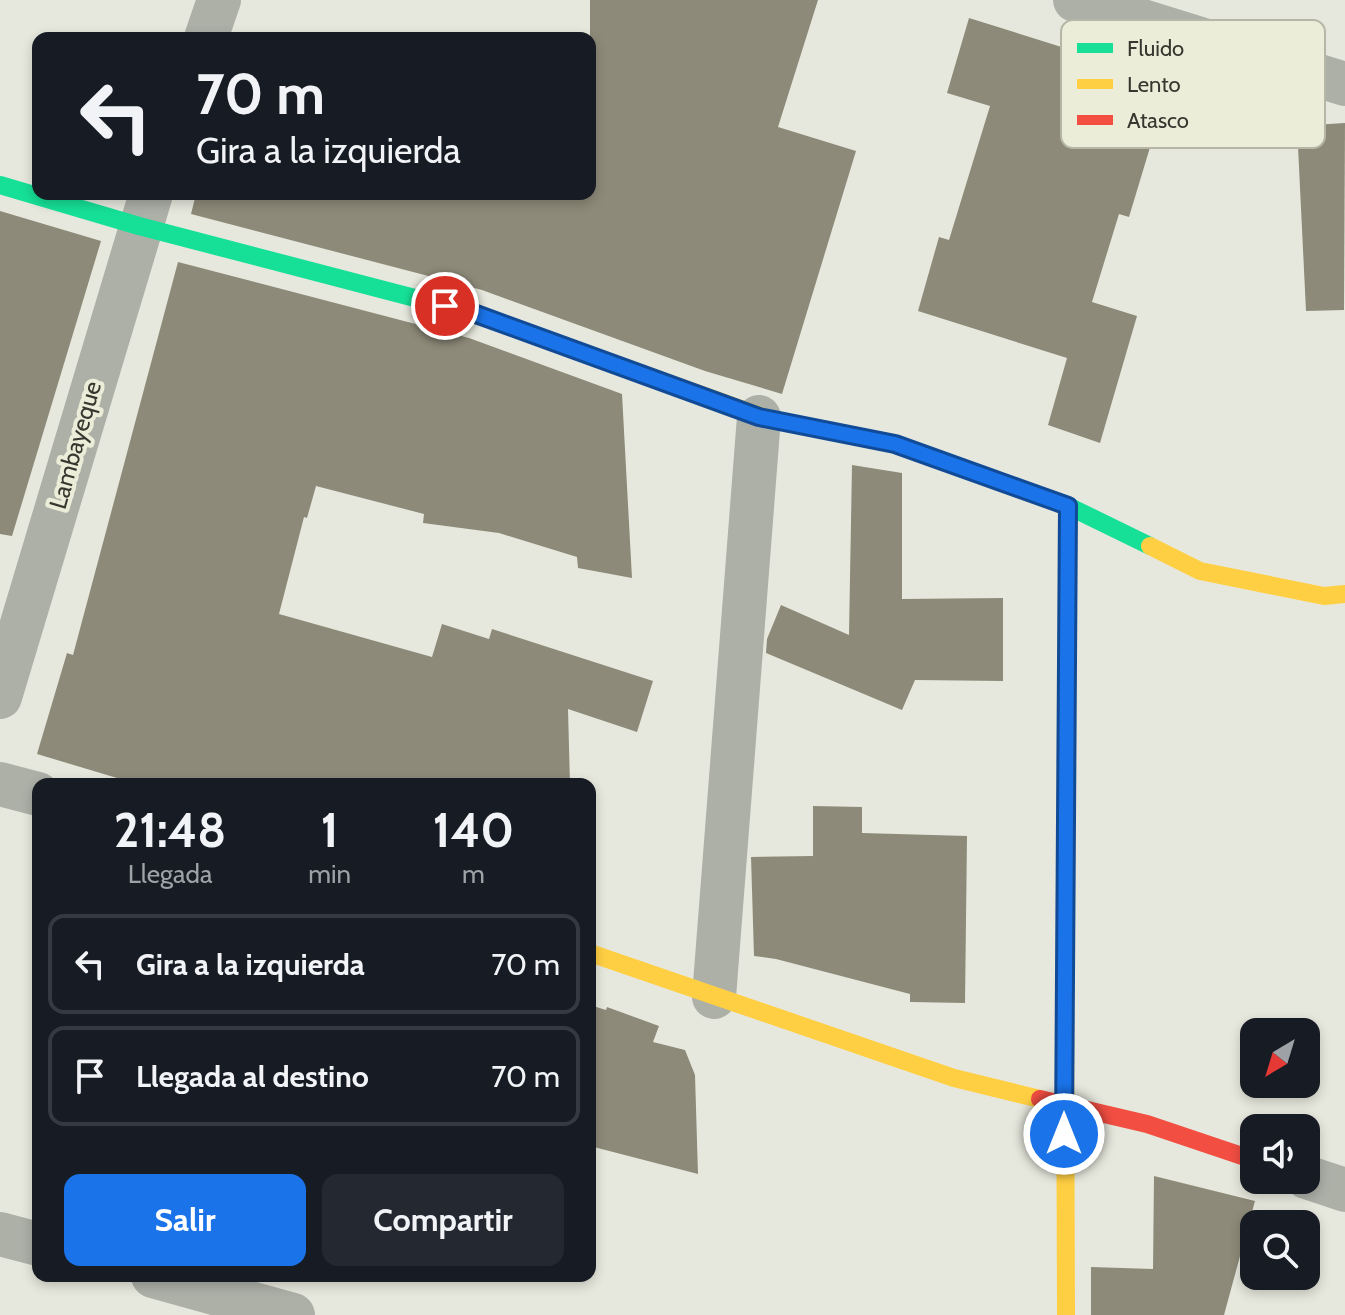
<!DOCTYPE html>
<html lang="es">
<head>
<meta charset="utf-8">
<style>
	:root { --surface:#171b24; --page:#242831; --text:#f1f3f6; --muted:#9ea1a6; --line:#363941; --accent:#1a73e8 }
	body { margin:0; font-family:Cabin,sans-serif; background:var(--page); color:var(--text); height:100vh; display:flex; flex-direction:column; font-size:30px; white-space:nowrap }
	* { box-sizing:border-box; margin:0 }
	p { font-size:26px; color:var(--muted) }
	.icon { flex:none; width:44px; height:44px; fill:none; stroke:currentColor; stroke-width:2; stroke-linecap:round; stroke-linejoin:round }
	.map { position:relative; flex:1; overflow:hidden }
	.details { position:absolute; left:32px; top:778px; width:564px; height:504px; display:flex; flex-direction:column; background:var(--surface); border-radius:16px; box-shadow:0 4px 12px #0003 }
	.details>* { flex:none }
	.hud { position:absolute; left:32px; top:32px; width:564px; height:168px; border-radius:16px; box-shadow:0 4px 12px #0003; background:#171b24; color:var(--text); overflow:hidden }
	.needle { width:52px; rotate:218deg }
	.controls { position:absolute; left:1240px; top:1018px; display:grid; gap:16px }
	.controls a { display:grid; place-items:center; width:80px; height:80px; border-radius:16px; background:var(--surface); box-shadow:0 4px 12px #0003; font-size:40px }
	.pin { position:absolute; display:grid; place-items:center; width:68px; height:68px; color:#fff; margin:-34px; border:4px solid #fff; border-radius:50%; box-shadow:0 2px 8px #0007 }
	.me { position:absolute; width:88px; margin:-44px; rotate:0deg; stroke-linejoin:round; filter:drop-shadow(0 0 6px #0008) }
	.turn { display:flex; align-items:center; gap:28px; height:168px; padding:0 32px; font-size:36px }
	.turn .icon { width:104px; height:104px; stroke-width:2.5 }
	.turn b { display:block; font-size:56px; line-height:68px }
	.eta { display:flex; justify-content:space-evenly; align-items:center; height:136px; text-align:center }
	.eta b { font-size:48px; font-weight:800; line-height:56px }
	.primary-button { display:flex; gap:16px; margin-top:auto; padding:16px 32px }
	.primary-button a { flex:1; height:92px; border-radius:16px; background:var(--accent); color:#fff; font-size:32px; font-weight:800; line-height:92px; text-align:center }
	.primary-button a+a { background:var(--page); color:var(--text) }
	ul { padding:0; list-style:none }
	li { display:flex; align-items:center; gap:24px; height:100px; margin:0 16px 12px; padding:0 16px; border:4px solid var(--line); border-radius:16px }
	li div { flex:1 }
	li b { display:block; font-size:30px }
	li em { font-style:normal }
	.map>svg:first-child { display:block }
	.building { fill:#8d8a79 }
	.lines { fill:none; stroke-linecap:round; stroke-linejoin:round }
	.street { stroke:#acb0a7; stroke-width:44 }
	.fast { stroke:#16e098; stroke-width:18 }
	.slow { stroke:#ffcf43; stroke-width:18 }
	.jam { stroke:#f24e42; stroke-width:18 }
	.route-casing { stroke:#114b97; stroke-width:20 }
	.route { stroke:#1a73e8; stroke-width:14 }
	.labels { text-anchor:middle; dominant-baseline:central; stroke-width:8; stroke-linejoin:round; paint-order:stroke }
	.street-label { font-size:24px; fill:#36372f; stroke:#ebedd8 }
	.key { fill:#ebedd8; stroke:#b5b6a5; stroke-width:2 }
	.key-label { font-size:22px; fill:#36372f }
</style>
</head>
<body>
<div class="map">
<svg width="1345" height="1315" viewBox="0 0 1345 1315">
	<rect width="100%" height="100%" fill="#e7e8dd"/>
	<g class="building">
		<path d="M590 0H818L778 127 856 151 782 394 705 371 482 290 191 214 196 194H590Z"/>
		<path d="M969 18 1170 81 1129 217 1119 214 1092 302 1137 316 1100 443 1048 425 1067 358 918 311 939 237 949 240 990 106 947 93Z"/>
		<path d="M1345 123 1344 310 1306 311 1297 126Z"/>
		<path d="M0 211 101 241 12 536 0 534Z"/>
		<path d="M178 262 469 338 622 394 632 578 578 568 577 557 499 533 423 523 424 514 316 486 307 518 304 517 279 614 432 657 442 624 489 639 492 629 653 681 637 732 568 709 570 784H137L37 754 67 653 73 655Z"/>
		<path d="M852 465 902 473V599L1003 598V681L915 680 902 710 766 653 767 639 781 605 849 635Z"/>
		<path d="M813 806 862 807V833L967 836 965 1003 910 1002V994L776 959 754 956 751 857 813 856Z"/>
		<path d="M590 1005 606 1010 607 1007 659 1026 653 1042 685 1050 695 1075 698 1174 590 1146Z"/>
		<path d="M1154 1176 1255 1201 1224 1315H1091V1267L1153 1269Z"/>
	</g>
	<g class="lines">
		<g class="street">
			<path d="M1075 0 1345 84"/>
			<path d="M206 38 219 0"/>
			<path d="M0 697 151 194"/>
			<path d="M0 784 38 794"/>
			<path d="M714 997 759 417"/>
			<path d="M1306 1177 1345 1190"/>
			<path d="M0 1234 38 1244"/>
			<path d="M153 1276 293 1315"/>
		</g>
		<g class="fast">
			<path d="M0 185 139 226 476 314"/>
			<path d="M766 418 895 444 1068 506 1150 546"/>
		</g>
		<g class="slow">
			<path d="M476 314 766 418"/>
			<path d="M1150 546 1200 571 1324 596 1345 594"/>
			<path d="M590 953 954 1078 1040 1099"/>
			<path d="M1065 1004 1066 1315"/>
		</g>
		<g class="jam">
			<path d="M1065 1004 1068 506"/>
			<path d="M1040 1099 1147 1124 1254 1160"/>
		</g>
	</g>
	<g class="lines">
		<g class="route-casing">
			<path id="route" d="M445 306 476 314 759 417 895 444 1068 506 1064 1134"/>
		</g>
		<use href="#route" class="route"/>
	</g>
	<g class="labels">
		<g class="street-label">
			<text transform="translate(75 445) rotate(-74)">Lambayeque</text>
		</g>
	</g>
	<rect x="1061" y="20" width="264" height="128" rx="12" class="key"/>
	<rect x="1077" y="43" width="36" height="10" fill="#16e098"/>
	<rect x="1077" y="79" width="36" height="10" fill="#ffcf43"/>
	<rect x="1077" y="115" width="36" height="10" fill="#f24e42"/>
	<g class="key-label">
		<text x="1127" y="56">Fluido</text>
		<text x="1127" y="92">Lento</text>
		<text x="1127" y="128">Atasco</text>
	</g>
</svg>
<div class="controls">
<a><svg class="needle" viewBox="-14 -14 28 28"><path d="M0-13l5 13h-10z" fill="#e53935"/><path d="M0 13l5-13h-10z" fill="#9ea1a6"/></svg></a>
<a><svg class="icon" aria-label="sound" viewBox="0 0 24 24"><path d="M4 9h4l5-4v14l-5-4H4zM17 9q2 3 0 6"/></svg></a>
<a><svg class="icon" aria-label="search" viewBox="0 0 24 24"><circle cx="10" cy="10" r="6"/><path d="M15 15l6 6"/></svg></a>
</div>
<div class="pin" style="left:445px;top:306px;background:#d93025"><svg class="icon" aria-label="arrive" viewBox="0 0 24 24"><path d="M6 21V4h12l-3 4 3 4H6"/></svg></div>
<svg class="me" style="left:1064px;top:1134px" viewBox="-20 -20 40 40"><circle r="17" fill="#1a73e8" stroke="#fff" stroke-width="3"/><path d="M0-11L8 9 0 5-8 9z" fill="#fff"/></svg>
<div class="hud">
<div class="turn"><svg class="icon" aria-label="left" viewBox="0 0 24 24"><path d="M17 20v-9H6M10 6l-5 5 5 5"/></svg><div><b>70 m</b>Gira a la izquierda</div></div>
</div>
<section class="details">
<div class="eta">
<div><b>21:48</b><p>Llegada</p></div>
<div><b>1</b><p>min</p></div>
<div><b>140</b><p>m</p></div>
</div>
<ul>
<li><svg class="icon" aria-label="left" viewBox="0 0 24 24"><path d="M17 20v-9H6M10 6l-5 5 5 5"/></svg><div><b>Gira a la izquierda</b></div><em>70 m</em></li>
<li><svg class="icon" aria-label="arrive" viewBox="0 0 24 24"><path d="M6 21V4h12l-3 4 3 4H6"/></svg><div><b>Llegada al destino</b></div><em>70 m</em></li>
</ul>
<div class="primary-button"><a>Salir</a><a>Compartir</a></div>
</section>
</div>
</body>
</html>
